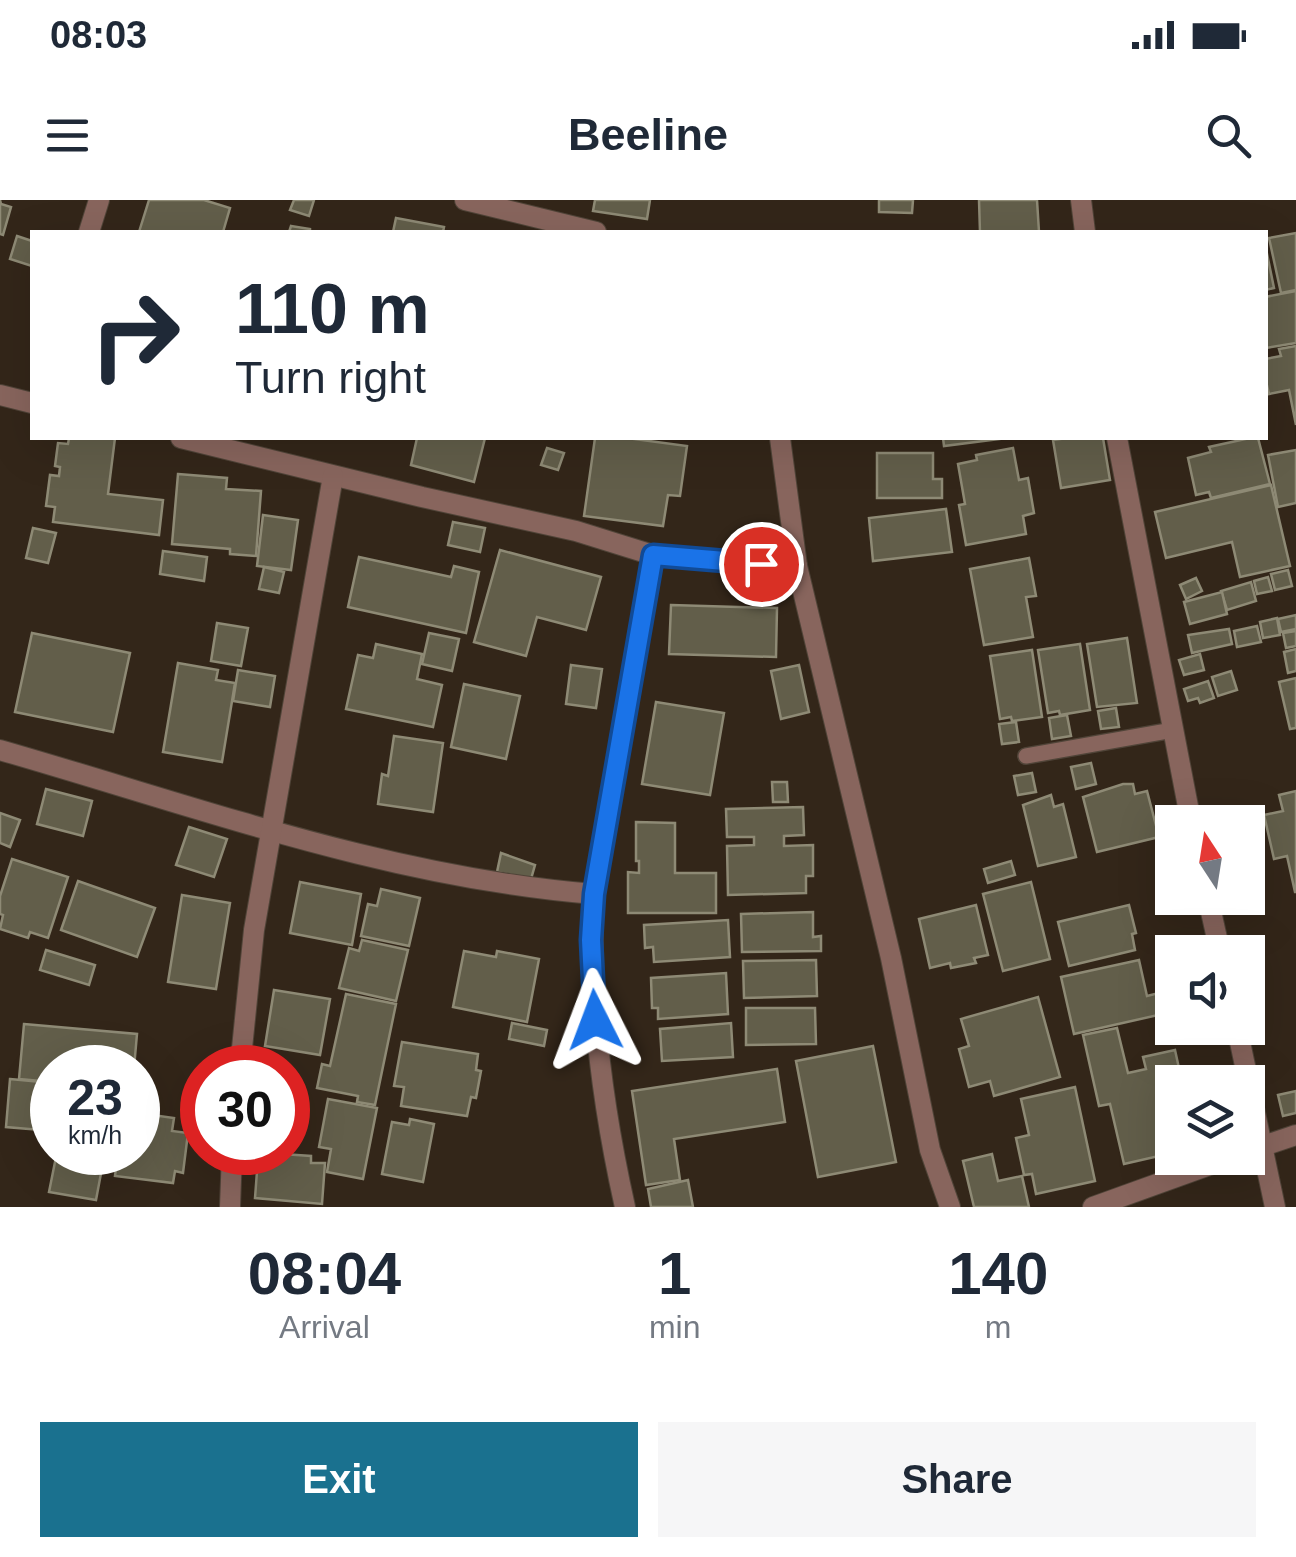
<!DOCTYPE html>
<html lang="en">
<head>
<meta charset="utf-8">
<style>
	:root { --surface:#fff; --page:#f6f6f7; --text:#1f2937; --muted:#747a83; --accent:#1a718f }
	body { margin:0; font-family:Helvetica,sans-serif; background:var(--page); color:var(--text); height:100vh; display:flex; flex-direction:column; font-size:38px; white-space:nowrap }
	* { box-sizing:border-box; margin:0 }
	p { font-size:32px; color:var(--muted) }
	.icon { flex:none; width:55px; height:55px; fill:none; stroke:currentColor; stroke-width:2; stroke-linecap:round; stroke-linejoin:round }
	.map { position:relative; height:1007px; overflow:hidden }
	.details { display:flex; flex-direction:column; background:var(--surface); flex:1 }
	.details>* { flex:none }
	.guide { position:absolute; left:30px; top:30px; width:1238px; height:210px; border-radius:0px; box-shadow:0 10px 40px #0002; background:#fff; color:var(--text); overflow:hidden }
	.needle { width:65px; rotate:348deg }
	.controls { position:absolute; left:1155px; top:605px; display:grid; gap:20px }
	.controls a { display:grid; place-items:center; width:110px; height:110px; border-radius:0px; background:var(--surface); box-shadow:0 10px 40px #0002; font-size:50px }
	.speed { position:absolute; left:30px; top:845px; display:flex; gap:20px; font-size:50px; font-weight:700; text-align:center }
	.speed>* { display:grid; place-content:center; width:130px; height:130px; border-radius:50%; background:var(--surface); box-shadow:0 10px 40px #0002; line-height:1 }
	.speed small { font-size:25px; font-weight:400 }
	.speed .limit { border:15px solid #d22; background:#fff; color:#111 }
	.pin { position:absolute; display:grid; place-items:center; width:85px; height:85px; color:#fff; margin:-42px; border:5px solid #fff; border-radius:50%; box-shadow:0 2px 10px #0007 }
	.me { position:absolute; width:110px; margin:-55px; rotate:357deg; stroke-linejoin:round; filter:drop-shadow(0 0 8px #0008) }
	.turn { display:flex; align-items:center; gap:35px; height:210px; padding:0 40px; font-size:45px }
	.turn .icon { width:130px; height:130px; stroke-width:2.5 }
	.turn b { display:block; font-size:70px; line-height:85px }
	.eta { display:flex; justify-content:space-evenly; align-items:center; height:170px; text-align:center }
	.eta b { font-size:60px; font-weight:700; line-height:70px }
	.button { display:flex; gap:20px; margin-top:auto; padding:20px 40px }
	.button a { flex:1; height:115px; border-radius:0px; background:var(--accent); color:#fff; font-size:40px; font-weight:700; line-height:115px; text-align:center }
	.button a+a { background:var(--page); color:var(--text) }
	.status { display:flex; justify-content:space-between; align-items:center; height:70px; padding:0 50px; background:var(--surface); direction:ltr }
	.status svg { height:28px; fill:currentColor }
	header { display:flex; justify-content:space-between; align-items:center; height:130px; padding:0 40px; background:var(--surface); font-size:45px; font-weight:700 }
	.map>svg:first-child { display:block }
	.building { fill:#625e4a; stroke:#8e8a75; stroke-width:2.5 }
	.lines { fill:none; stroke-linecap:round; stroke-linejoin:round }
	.lane-casing { stroke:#504438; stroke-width:18 }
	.street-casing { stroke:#504438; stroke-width:22 }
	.lane { stroke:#88655d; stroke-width:15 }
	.street { stroke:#88655d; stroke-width:20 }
	.route-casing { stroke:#114b97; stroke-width:25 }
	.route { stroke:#1a73e8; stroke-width:18 }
</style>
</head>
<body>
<div class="status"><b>08:03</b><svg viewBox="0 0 49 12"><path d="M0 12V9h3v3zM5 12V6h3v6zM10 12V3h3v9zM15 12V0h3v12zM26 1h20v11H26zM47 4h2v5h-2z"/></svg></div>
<header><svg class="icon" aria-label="menu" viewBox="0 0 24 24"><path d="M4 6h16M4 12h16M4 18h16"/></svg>Beeline<svg class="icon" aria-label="search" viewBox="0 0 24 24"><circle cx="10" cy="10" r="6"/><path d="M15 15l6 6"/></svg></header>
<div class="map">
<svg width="1296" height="1007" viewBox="0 0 1296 1007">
	<rect width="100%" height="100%" fill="#332619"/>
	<g class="building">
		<path d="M0 0 1 4 11 7 3 35 0 34Z"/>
		<path d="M149 0H204L230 8 223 32H139Z"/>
		<path d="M294 0H314L309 16 290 10Z"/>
		<path d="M595 0H650L647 19 593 11Z"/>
		<path d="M879 0H913L912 13 879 12Z"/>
		<path d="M979 0H1037L1039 32H980Z"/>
		<path d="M396 18 444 27 443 32H393Z"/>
		<path d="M291 26 310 29V32H289Z"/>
		<path d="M1296 33V90L1281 93 1269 38Z"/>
		<path d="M17 36 32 41V66L10 59Z"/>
		<path d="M1265 44 1274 88 1265 90Z"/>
		<path d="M1296 91V143L1266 148 1265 97Z"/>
		<path d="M1296 146V225L1289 190 1269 194 1265 177V159L1281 156 1279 149Z"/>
		<path d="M69 238H115L108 294 163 300 159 335 53 322 55 307 46 306 50 275 59 276 60 267 55 266 58 243 68 244Z"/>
		<path d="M417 238H485L474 282 411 265Z"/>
		<path d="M595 238H627L687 246 680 296 668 295 663 326 584 316Z"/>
		<path d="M943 238H1007L944 246Z"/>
		<path d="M1067 238H1103L1110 280 1061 288 1053 240Z"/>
		<path d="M1250 238H1258L1270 284 1211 298 1209 292 1196 295 1188 258 1211 252 1209 247Z"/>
		<path d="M547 248 564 253 558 270 541 265Z"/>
		<path d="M1013 248 1019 280 1028 278 1034 313 1023 316 1026 334 966 345 959 305 965 304 958 264 977 260 976 255Z"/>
		<path d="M1296 250V303L1278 307 1268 255Z"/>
		<path d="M877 253H933V279H942V298H877Z"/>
		<path d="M178 274 227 278 226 289 261 291 256 356 230 354V349L172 344Z"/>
		<path d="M1271 285 1290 366 1240 377 1232 342 1166 358 1155 312Z"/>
		<path d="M946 309 952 352 873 361 869 318Z"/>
		<path d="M263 315 298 320 291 370 257 366Z"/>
		<path d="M453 322 485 328 480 352 448 345Z"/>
		<path d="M33 328 56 333 48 363 26 358Z"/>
		<path d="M500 350 601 377 586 430 537 417 526 456 474 442Z"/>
		<path d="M163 351 207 357 204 381 160 374Z"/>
		<path d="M359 357 451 377 454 366 479 372 466 433 348 407Z"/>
		<path d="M1029 358 1036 396 1026 397 1033 437 984 445 970 369Z"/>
		<path d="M264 367 284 372 279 393 259 389Z"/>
		<path d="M1288 370 1292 386 1275 390 1271 374Z"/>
		<path d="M1268 377 1272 391 1257 394 1254 381Z"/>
		<path d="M1196 378 1202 391 1186 399 1180 385Z"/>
		<path d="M1251 382 1256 401 1227 410 1221 391Z"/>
		<path d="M1222 392 1227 414 1190 424 1184 402Z"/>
		<path d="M671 405 777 408 776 457 669 454Z"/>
		<path d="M1296 415V429L1281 432 1278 419Z"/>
		<path d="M1277 418 1280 435 1263 438 1260 422Z"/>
		<path d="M217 423 248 428 241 466 211 461Z"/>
		<path d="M1257 426 1261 442 1237 447 1234 431Z"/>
		<path d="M1229 429 1232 444 1192 453 1188 435Z"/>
		<path d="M1296 431V446L1286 448 1283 433Z"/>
		<path d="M32 433 130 453 113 532 15 512Z"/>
		<path d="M429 433 459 439 452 471 422 464Z"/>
		<path d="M1127 438 1137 503 1097 507 1087 444Z"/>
		<path d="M376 444 422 454 417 479 442 485 433 527 346 509 358 455 373 458Z"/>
		<path d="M1080 444 1090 510 1060 515 1059 511 1048 513 1038 450Z"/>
		<path d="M1296 449V471L1288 473 1284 452Z"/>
		<path d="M1032 450 1042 517 1012 521 1011 517 1000 519 990 456Z"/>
		<path d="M1200 454 1204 470 1184 475 1179 460Z"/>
		<path d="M178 463 218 470 216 480 235 483 222 562 163 552Z"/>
		<path d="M571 465 602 469 596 508 566 504Z"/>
		<path d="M799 465 809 512 781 519 771 471Z"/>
		<path d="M238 470 275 476 270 507 233 501Z"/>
		<path d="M1231 471 1237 490 1218 496 1212 477Z"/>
		<path d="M1296 478V528L1290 529 1279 482Z"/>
		<path d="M1208 481 1214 498 1200 503 1198 498 1188 501 1184 489Z"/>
		<path d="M464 484 520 496 506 559 451 547Z"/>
		<path d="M656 502 724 513 710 595 642 584Z"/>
		<path d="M1116 508 1119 527 1101 529 1098 511Z"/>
		<path d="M1067 515 1071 536 1052 539 1049 518Z"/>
		<path d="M1016 522 1019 542 1002 544 999 524Z"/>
		<path d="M394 536 443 543 433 612 378 604 382 574 388 576Z"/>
		<path d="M1091 563 1096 584 1076 589 1071 567Z"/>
		<path d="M1032 573 1036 592 1018 595 1014 576Z"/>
		<path d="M772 582H787L788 602H773Z"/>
		<path d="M1123 584H1133L1135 594 1147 591 1159 637 1097 652 1083 597Z"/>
		<path d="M46 589 92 601 83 636 37 624Z"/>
		<path d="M1296 591V692H1295L1287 656 1274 659 1264 615 1283 611 1279 595Z"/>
		<path d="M1051 595 1054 607 1063 604 1076 657 1038 666 1023 605Z"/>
		<path d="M803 607 804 635 784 636V646L813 645V676H806V693L728 695 727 646 754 645V637H727L726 609Z"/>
		<path d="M0 613 20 620 10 647 0 643Z"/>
		<path d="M636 622 675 623V673H716V713H628V672L639 673V661H636Z"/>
		<path d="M189 627 227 639 214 677 176 665Z"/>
		<path d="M501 653 535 665 531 679 497 672Z"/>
		<path d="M12 659 68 677 48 738 30 732 28 738 0 729 3 715 0 714V696Z"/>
		<path d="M1011 661 1015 675 988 683 984 669Z"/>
		<path d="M78 681 155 708 137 757 61 730Z"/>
		<path d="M300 682 361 694 352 745 290 733Z"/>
		<path d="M1031 682 1050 759 1003 771 983 694Z"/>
		<path d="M381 689 420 698 409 746 361 736 368 704 377 706Z"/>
		<path d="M182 695 230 703 216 789 168 782Z"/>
		<path d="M976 705 988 755 974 758 976 763 951 768 950 763 930 768 919 719Z"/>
		<path d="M1129 705 1136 733 1132 734 1135 750 1069 766 1058 722Z"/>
		<path d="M813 712V737L821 736V751L742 752 741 714Z"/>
		<path d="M728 720 730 757 654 762 653 747 645 748 644 725Z"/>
		<path d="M362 740 408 750 396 801 339 788 349 748 359 751Z"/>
		<path d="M1196 746 1197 752H1172V803L1161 754Z"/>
		<path d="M46 750 95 765 89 785 40 770Z"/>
		<path d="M464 751 496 757 497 751 539 759 527 822 453 807Z"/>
		<path d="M816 760 817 796 744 798 743 761Z"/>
		<path d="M1139 760 1147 796 1163 792 1167 813 1074 834 1061 777Z"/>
		<path d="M726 773 728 814 658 819V808H652L651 778Z"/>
		<path d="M274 790 330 799 320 855 265 846Z"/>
		<path d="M346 794 396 804 375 905 357 902 358 896 317 888 322 864 330 866Z"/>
		<path d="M1038 797 1060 877 994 896 990 881 969 887 959 849 969 846 961 819Z"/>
		<path d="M746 808H815L816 844 746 845Z"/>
		<path d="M512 823 547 830 544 846 509 839Z"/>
		<path d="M731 823 733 857 662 861 660 829Z"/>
		<path d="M24 824 137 834 134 868H52V882L19 879Z"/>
		<path d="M1117 828 1128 873 1146 869 1143 857 1175 850 1182 882H1172V953L1124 964 1110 904 1099 906 1083 835Z"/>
		<path d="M402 842 478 854 476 870 481 871 476 898 471 897 467 916 401 906 404 887 394 886Z"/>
		<path d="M873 846 896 962 818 977 796 861Z"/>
		<path d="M777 869 785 922 674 939 680 980 646 985 632 891Z"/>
		<path d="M10 879 52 883V931L6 927Z"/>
		<path d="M190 882 202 883V924H188Z"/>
		<path d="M1075 887 1095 981 1036 994 1032 974 1024 975 1016 938 1029 935 1021 899Z"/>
		<path d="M1296 891V913L1283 916 1278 895Z"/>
		<path d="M328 899 377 908 363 979 327 972 331 949 319 947Z"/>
		<path d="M138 913 174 918 172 931 188 933 183 973 175 971 173 983 115 976 118 952H138Z"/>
		<path d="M410 919 434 924 423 982 382 974 392 922 409 925Z"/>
		<path d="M57 952H105L96 1000 49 992Z"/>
		<path d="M282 954 311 956V963H325L322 1004 255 998 258 958 282 960Z"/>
		<path d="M992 954 998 981 1022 976 1029 1007H974L963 961Z"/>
		<path d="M688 980 693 1007H651L648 989Z"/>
	</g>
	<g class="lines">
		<g class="lane-casing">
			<path id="lane" d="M1026 556 1173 530"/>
		</g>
		<g class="street-casing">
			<g id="street">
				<path d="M465 0 596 32"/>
				<path d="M1081 0 1085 32"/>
				<path d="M89 32 99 0"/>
				<path d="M0 195 32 203"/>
				<path d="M181 238 422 297 576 331 653 355 797 366"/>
				<path d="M780 238 797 366 891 758 930 950 950 1007"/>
				<path d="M1117 238 1191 622"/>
				<path d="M0 550C195 606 391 678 594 694"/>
				<path d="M1208 698 1220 752"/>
				<path d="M1237 828 1275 1007"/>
				<path d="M240 868 254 730 333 276"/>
				<path d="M1248 951 1296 935"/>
				<path d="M230 1007 232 952"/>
				<path d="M625 1007C602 904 588 800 594 694L653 355"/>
				<path d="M1093 1007 1229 958"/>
			</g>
		</g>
		<use href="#lane" class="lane"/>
		<use href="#street" class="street"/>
	</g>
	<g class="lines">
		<g class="route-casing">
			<path id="route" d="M595 820 591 740 594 694 653 355 761 364"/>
		</g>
		<use href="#route" class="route"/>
	</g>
</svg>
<div class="controls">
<a><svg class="needle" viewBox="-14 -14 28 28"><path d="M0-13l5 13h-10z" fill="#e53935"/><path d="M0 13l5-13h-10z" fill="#747a83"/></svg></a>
<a><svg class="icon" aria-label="sound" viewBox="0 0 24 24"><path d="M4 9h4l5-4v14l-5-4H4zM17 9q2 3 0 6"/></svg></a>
<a><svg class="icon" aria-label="layers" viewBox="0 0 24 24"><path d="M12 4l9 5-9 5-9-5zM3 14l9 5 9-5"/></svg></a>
</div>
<div class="speed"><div>23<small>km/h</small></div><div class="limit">30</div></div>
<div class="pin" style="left:761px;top:364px;background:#d93025"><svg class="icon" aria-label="arrive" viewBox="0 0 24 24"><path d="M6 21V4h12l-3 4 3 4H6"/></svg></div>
<svg class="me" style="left:595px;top:820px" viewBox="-20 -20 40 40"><path d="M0-17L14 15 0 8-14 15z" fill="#1a73e8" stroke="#fff" stroke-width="4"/></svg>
<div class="guide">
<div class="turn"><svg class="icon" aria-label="right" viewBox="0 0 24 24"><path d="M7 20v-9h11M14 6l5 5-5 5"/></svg><div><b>110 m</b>Turn right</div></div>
</div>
</div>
<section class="details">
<div class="eta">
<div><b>08:04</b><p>Arrival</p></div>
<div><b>1</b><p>min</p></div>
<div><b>140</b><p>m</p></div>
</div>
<div class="button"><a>Exit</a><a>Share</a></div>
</section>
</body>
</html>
